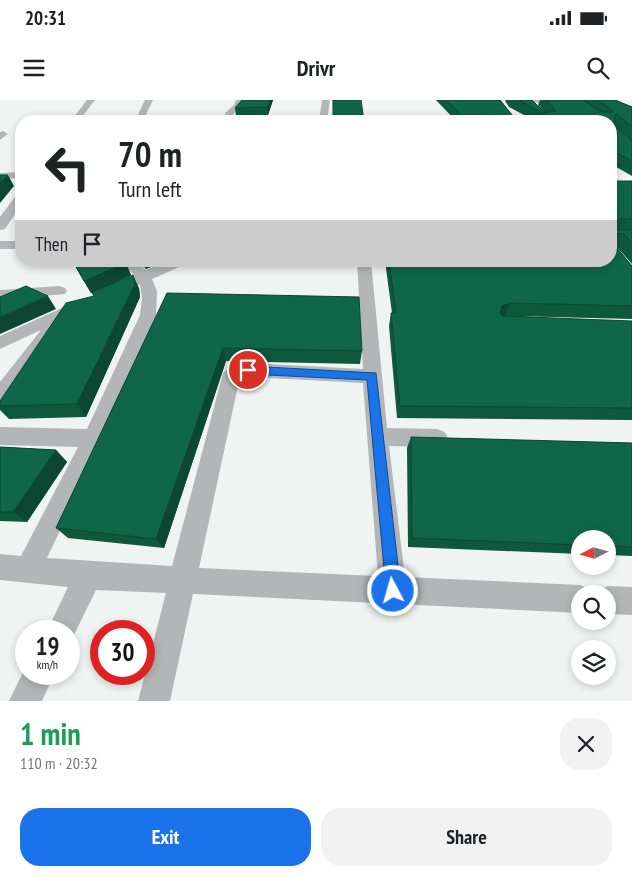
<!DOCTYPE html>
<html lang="en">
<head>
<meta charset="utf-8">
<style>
	:root { --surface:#fff; --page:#f2f2f2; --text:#202124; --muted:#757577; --accent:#1a73e8 }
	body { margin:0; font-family:"PT Sans Narrow",sans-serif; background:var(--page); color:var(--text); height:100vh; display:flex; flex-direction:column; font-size:19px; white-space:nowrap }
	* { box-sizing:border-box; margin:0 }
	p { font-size:16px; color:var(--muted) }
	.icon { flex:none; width:28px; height:28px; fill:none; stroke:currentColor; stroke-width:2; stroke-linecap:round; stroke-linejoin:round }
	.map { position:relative; height:601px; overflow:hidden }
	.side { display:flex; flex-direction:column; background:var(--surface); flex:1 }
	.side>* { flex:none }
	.guide { position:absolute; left:15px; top:15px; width:602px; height:152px; border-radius:20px; box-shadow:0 2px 8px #0003; background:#fff; color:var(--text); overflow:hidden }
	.needle { width:32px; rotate:264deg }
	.buttons { position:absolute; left:571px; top:430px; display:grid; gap:10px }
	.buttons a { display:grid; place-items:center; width:45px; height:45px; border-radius:50%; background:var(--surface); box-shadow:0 2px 8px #0003; font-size:25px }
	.speed { position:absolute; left:15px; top:520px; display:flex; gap:10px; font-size:25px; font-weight:700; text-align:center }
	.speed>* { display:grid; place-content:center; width:65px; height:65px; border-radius:50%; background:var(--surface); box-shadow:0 2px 8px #0003; line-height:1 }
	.speed small { font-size:12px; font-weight:400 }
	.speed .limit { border:8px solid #d22; background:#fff; color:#111 }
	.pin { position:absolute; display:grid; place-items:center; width:42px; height:42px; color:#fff; margin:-21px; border:2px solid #fff; border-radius:50%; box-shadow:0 1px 5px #0007 }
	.me { position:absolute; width:55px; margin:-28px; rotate:354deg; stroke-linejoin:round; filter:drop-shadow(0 0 4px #0008) }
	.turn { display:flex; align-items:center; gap:18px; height:105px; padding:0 20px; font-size:22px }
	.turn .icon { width:65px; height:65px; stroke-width:2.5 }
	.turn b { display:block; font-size:35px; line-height:42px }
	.then { display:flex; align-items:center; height:48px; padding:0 20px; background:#0003; gap:10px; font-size:19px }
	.round { display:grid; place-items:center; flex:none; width:52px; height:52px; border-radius:20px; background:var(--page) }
	.headline { display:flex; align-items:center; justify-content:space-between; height:85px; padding:0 20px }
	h1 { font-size:30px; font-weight:700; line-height:38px; color:#1e9e55 }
	.button { display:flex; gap:10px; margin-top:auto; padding:10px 20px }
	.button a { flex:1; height:58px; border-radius:20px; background:var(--accent); color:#fff; font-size:20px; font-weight:700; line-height:58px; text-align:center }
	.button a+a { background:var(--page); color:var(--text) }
	.status { display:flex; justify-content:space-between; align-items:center; height:35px; padding:0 25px; background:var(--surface); direction:ltr }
	.status svg { height:14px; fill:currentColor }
	header { display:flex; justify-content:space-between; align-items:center; height:65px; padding:0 20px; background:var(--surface); font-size:22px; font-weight:700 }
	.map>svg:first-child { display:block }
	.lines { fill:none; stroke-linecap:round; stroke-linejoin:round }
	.street { fill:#b3b6b6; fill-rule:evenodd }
	.wall { fill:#0e583e }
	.shaded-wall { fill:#0b4732 }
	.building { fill:#106648; stroke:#0b4732 }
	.route { fill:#1a73e8; stroke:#114b97 }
</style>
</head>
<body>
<div class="status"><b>20:31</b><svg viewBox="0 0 49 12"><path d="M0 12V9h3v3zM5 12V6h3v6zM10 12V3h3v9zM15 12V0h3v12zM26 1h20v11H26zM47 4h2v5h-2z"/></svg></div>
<header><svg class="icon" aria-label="menu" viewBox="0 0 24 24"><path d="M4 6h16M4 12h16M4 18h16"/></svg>Drivr<svg class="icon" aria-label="search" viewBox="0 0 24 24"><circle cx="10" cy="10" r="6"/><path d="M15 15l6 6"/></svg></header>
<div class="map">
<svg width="632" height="601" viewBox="0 0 632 601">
	<rect width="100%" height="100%" fill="#eff4f3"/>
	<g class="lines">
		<g class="street">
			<path d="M87 0H95L79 21H71Z"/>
			<path d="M145 0H153L143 21H135Z"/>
			<path d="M236 0H244L241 8 233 14 237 21H227L225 13 234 5Z"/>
			<path d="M322 0H330L327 21H319Z"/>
			<path d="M518 0H578L606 21H597L574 4 522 2Z"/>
			<path d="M3 31 8 34 0 40V32Z"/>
			<path d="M21 72V78L0 79V73Z"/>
			<path d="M21 93V105L5 129 0 130V117L17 94Z"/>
			<rect x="0" y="141" width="21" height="8"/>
			<path d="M122 161H137L146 170 168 161H188L186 164 152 179 157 191 156 215 104 338 47 458 172 466 223 273 230 267 248 263 363 269 357 161H371L387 328 437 329 445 332 448 338 445 344 437 347 389 346 405 477 580 485 590 489 592 494H580V513L193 494 170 601H138L166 493 96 490 71 541 69 542V531H47L68 487 0 480V454L21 456 78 347 0 345V327L87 329 140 215 142 198 140 185 128 184 125 181 134 175ZM248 277 363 283 378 476 199 468 239 281Z"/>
			<path d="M59 186 65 188 67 191 65 194 0 200V190Z"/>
			<path d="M84 198 90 199 92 203 90 207 49 226 55 228 58 232 55 236 7 301 0 304V282L41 230 0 249V236Z"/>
			<path d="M608 486 632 487V515L608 514V494H597L598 490Z"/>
			<path d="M26 566V574H54L42 601H9Z"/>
		</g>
	</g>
	<g class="wall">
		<path d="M242 0H273L268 15 236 16 235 8Z"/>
		<path d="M436 0H500L517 21H456Z"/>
		<path d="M506 0H532L545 13 538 5 540 0H583L584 1V0H615L632 7V76L611 64V21H535L509 7 505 1Z"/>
		<path d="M611 81H632V164L617 147V148L632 166V219L512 216 632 222V320L397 318 389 226 391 213H392L385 161H611Z"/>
		<path d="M72 161H125L131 175 112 184 139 188 140 197 86 317 9 319 0 310V301L94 197 92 193H91Z"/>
		<path d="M139 161H165L146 169Z"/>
		<path d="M167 193 362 251 360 264 226 261 164 448 68 438 56 428Z"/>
		<path d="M411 337 632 343V456L608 455V439H580V454L408 447 407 348Z"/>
		<path d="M0 347 56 350 67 362 27 422 0 421Z"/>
	</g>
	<g class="shaded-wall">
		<path d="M270 0H273L268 15V7Z"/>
		<path d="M8 75 14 86 0 103V83Z"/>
		<path d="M144 161H165L146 169Z"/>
		<path d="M126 163 131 175 91 193 84 181Z"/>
		<path d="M133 175 139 188 140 197 86 317 77 304Z"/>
		<path d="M48 196 56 209 0 234V217Z"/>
		<path d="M510 203 504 216 496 219 502 206Z"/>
		<path d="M223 248 226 261 164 448 156 439Z"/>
		<path d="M56 350 67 362 27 422 13 412Z"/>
	</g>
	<g class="building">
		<path d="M242 0H270L268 7 235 8Z"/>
		<path d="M333 0H361L364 21H333Z"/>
		<path d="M446 0H500L517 21H492L491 15H461Z"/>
		<path d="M518 0H532L545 13 556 11 546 0H583L601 12H612V10L598 0H615L632 7V27L617 14 615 15V25L632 41V61L611 50V21H558Z"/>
		<path d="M0 75H8L0 83Z"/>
		<path d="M611 81H632V119H617V130H632V142L624 134 617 133V148L632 166V206L510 203 502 206 500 212 502 216 632 221V308L400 306 391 213H396L389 161H611Z"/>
		<path d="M73 161H125L126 163 84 181Z"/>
		<path d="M133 175 135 184 77 304 0 306V301L66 203 94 196 92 192Z"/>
		<path d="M26 186 48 196 0 217V197Z"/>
		<path d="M167 193 359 197 362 251 223 248 156 439 56 428Z"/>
		<path d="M411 337 632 343V447L608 446V439H580V445L412 438Z"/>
		<path d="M0 347 56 350 13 412H0Z"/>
	</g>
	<path class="route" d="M248 266 376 273 401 491 399 496 393 498 388 496 386 491 367 280 248 274 242 270Z"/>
</svg>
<div class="buttons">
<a><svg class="needle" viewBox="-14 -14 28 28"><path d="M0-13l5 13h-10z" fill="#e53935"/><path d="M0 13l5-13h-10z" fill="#757577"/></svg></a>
<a><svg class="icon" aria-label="search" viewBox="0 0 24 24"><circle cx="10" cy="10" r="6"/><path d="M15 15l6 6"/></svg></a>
<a><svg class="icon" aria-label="layers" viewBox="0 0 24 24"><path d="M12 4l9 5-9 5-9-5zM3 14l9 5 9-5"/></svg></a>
</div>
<div class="speed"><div>19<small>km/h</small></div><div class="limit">30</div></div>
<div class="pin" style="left:248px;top:270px;background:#d93025"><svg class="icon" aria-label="arrive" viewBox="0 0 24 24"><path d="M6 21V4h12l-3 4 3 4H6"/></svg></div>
<svg class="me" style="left:393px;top:491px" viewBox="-20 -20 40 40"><circle r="17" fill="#1a73e8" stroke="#fff" stroke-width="3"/><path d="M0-11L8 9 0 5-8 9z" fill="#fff"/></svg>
<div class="guide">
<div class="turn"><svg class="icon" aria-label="left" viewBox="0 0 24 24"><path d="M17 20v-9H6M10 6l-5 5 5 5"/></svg><div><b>70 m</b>Turn left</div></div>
<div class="then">Then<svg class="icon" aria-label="arrive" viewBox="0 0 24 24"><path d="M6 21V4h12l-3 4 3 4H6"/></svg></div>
</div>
</div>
<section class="side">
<div class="headline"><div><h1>1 min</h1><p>110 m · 20:32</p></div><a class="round"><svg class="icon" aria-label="close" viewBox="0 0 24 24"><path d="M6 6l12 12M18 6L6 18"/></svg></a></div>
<div class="button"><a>Exit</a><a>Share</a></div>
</section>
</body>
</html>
